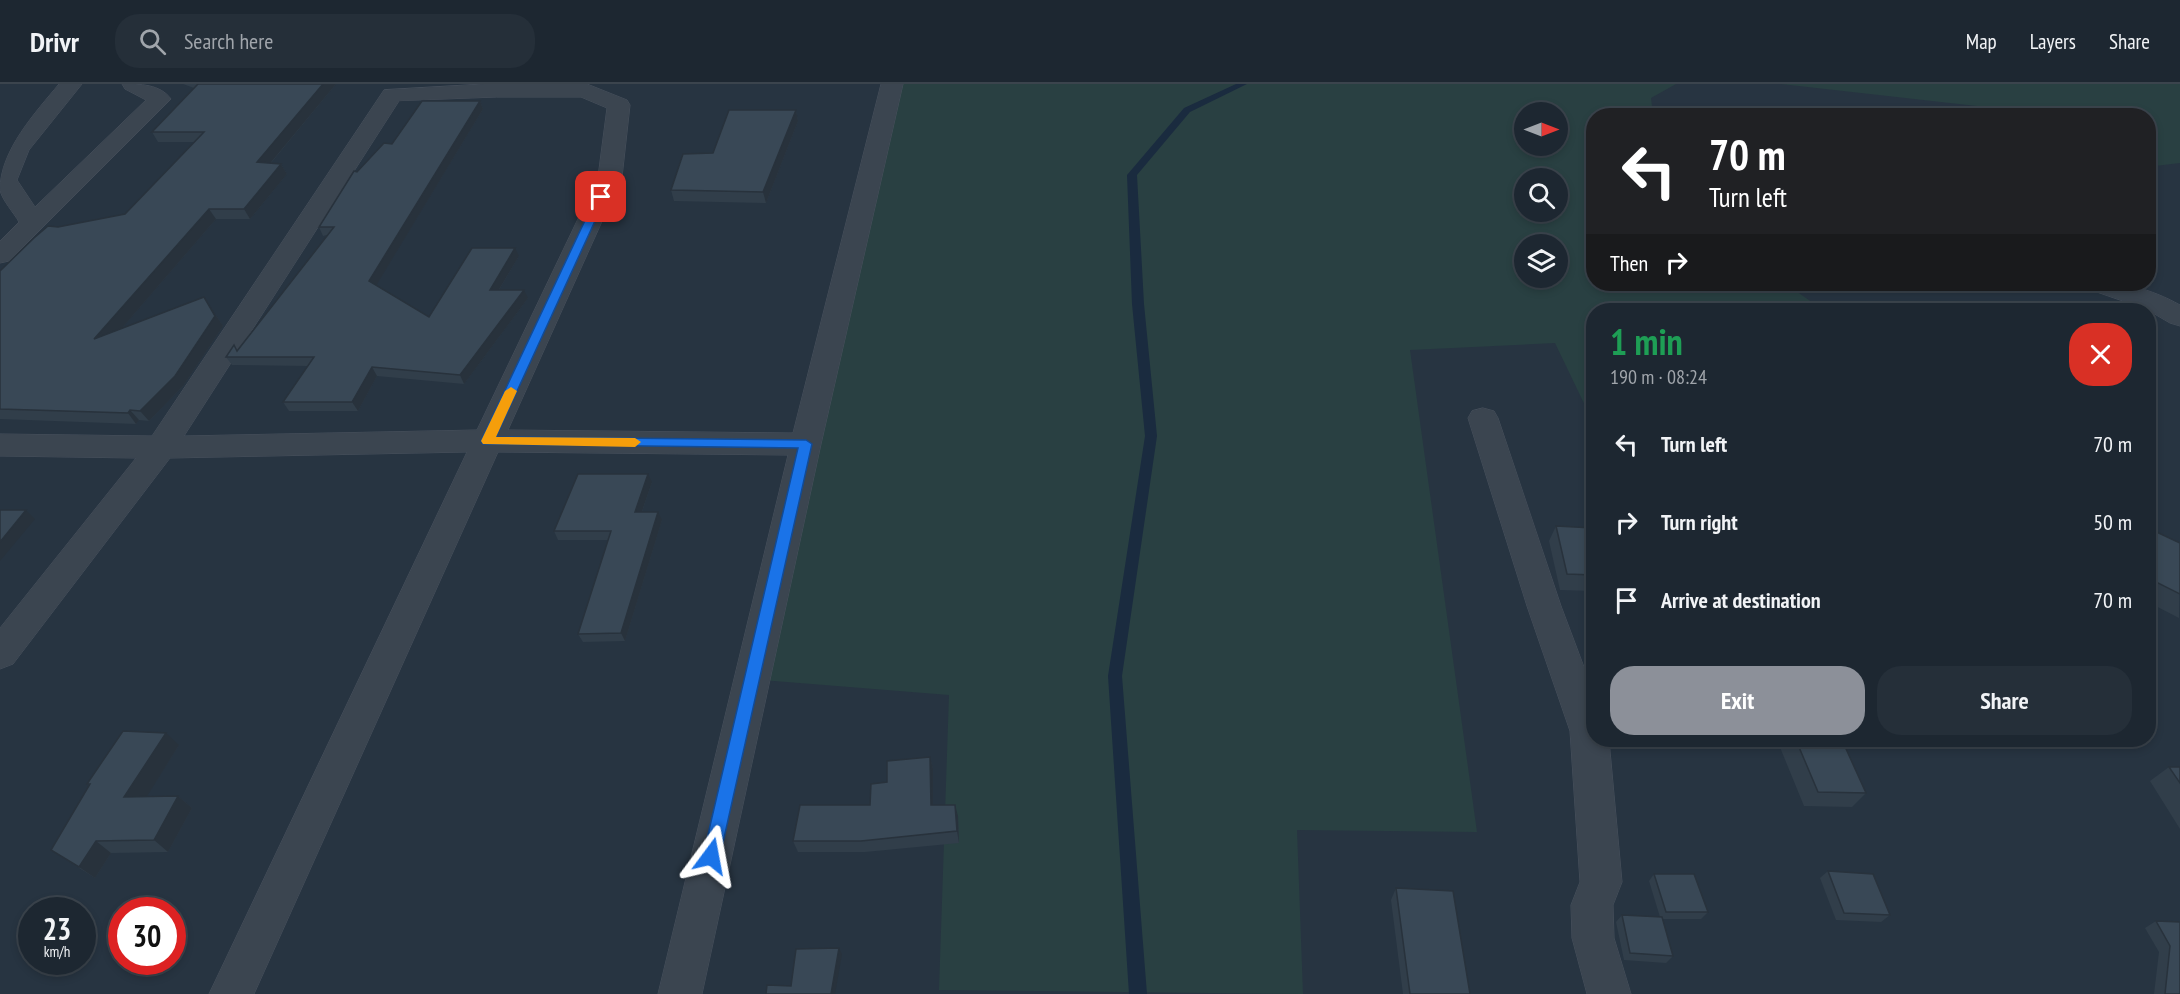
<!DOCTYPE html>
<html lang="en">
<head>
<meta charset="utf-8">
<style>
	:root { --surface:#1d2731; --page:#252f39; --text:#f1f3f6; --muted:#a0a5ab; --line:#3b444d; --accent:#8c9099 }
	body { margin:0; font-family:"PT Sans Narrow",sans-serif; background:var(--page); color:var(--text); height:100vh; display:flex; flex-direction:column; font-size:22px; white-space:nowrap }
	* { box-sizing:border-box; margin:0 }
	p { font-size:20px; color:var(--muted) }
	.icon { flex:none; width:33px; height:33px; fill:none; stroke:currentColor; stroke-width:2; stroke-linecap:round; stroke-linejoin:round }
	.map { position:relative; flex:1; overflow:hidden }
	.sheet { position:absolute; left:1586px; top:219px; width:570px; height:444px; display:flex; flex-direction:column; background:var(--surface); border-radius:24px; box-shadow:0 3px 9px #0003,0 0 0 2px var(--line) }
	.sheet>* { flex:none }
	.banner { position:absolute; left:1586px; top:24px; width:570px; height:183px; border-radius:24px; box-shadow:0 3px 9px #0003,0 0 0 2px var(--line); background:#202124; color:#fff; overflow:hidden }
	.needle { width:39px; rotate:90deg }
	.fabs { position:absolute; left:1514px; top:18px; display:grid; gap:12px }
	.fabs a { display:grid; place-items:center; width:54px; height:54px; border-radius:50%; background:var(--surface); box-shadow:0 3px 9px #0003,0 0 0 2px var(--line); font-size:30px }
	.speed { position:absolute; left:18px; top:813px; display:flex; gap:12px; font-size:30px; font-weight:700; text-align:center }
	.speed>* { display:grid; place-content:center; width:78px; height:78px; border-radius:50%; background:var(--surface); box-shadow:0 3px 9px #0003,0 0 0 2px var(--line); line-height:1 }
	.speed small { font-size:15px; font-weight:400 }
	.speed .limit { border:9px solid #d22; background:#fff; color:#111 }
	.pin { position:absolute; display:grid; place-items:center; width:51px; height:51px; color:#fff; margin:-26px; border-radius:12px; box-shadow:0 3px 9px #0006 }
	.me { position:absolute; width:66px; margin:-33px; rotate:13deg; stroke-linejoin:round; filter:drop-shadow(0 0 4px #0008) }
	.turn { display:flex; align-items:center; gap:21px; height:126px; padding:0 24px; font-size:27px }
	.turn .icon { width:78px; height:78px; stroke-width:2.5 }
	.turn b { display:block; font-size:42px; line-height:51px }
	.then { display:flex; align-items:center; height:57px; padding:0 24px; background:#0003; gap:12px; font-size:22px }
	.round { display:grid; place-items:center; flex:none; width:63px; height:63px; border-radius:24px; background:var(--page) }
	.summary { display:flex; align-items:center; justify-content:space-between; height:102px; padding:0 24px }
	h1 { font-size:36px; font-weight:600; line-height:45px; color:#1e9e55 }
	.action { display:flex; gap:12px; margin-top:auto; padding:12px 24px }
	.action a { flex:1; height:69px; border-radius:24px; background:var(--accent); color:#fff; font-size:24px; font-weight:600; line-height:69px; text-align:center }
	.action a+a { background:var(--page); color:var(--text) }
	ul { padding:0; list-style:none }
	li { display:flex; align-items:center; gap:18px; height:78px; padding:0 24px }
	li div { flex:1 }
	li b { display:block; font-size:22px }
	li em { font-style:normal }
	header { display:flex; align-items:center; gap:36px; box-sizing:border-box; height:84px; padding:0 30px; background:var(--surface); border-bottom:2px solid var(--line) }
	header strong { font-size:28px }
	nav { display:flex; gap:33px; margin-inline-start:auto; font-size:21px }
	.search { width:420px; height:54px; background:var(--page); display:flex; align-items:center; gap:15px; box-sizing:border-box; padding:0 21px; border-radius:24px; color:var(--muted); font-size:22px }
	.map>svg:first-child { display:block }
	.green { fill:#294042; fill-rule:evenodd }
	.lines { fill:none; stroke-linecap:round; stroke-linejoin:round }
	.stream { fill:#1a2b3f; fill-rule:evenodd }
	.minor-casing { stroke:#48515d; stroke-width:1 }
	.minor { fill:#3b4550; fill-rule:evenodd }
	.wall { fill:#313e4a }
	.shaded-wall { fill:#28323c }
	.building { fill:#394856; stroke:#28323c; stroke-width:1.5 }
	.route { fill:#1a73e8; stroke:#114b97; stroke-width:1.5 }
	.slow { fill:#f59e0b }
</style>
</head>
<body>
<header>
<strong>Drivr</strong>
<div class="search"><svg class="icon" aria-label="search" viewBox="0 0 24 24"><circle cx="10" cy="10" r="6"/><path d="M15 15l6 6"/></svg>Search here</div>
<nav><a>Map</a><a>Layers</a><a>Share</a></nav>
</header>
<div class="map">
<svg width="2180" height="910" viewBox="0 0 2180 910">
	<rect width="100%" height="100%" fill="#273441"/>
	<g class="green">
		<path d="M898 0H1676L1651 14 1653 31 1593 32V200H1786L1823 226H1593V338L1555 259 1410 266 1477 748 1297 746 1303 910 939 906 949 611 750 595ZM1524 28H1557V62H1524ZM1524 94H1557V128H1524ZM1524 160H1557V194H1524Z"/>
		<path d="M1781 0H2180V79L2155 82 2148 79V32L2039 31 2030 28Z"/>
	</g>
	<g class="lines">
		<path class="stream" d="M1236 0H1247L1190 28 1137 91 1144 220 1157 352 1122 592 1147 910H1129L1108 592 1145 352 1132 220 1127 91 1184 24Z"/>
		<g class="minor-casing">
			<g id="minor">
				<path d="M59 0H82L29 66 17 96 35 123 146 16 125 5 122 0C140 0 160 0 171 15L9 177 0 179V157L19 138C14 129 2 116 0 106 0 66 36 28 59 0Z"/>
				<path d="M484 0H587L627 16 630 21 622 93 508 346 793 349 881 0H903L821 360 702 910H658L788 371 498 368 254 910H209L467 368 170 374 13 580 0 585V544L136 374 0 372V350L152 352 384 6ZM497 13H581L607 24 598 93 477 346 184 352 399 17Z"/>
				<path d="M2087 200C2120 196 2151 205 2180 221V242L2170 239 2146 225 2091 206Z"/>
				<path d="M1483 324 1494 327 1498 334 1561 522 1593 607V656H1609L1622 798 1613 821 1614 854 1631 910H1587L1572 854 1571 821 1580 798 1570 647 1527 522 1468 334 1472 327Z"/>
			</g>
		</g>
		<use href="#minor" class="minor"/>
	</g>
	<g class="wall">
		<path d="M183 0H336L271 79 281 80 287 90 250 135H216L121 245 204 213 223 242 183 302 149 337 139 336 136 340 0 335V187L58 143 125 130 194 58H158L152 48 194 4Z"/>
		<path d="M480 17 483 25 376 201 429 233 519 172 499 206 528 214 464 300 377 292 358 327H289L283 318 308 282 232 281 226 273 237 267 327 151 323 152 319 143 357 88 392 60Z"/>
		<path d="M796 26 798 37 766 119 674 117 671 106 713 69Z"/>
		<path d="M652 398 642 428 662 436 625 557 583 558 578 550 608 456H558L554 447Z"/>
		<path d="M1556 442 1593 444V507L1560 506 1549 457Z"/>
		<path d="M2148 444 2180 459 2179 534 2148 518Z"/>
		<path d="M1777 656H1842L1866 709 1852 723 1804 722Z"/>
		<path d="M179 661 146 713 178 712 192 724 168 768 111 769 95 794 51 766 89 702 87 700Z"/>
		<path d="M930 673 933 685V721L958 732 959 759 865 768H798L793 757 870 721 887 698Z"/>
		<path d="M2169 683H2180V745L2150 697Z"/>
		<path d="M1828 787 1890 831 1881 838 1836 836 1820 794Z"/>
		<path d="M1654 790 1708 828 1701 835H1662L1673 872 1666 879 1624 876 1616 838 1622 831 1660 833 1649 797Z"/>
		<path d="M1396 804 1470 910H1403L1391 816Z"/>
		<path d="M2156 837 2180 838V910H2154L2159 868 2145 844Z"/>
	</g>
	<g class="shaded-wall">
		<path d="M323 0H336L263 88 257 78Z"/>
		<path d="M480 17 483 25 374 205 369 197Z"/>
		<path d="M796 26 798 37 766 119 763 108Z"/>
		<path d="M281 80 287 90 250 135 244 125Z"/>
		<path d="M209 125 216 135 103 266 94 255Z"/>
		<path d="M515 164 519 172 494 214 490 206Z"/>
		<path d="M524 206 528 214 464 300 460 291Z"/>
		<path d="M204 213 223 242 183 302 149 337 140 327Z"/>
		<path d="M372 283 377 292 358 327 352 318Z"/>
		<path d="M130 326 139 336 136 340 128 329Z"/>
		<path d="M648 390 652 398 639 436 635 428Z"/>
		<path d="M26 426 35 435 0 477V458Z"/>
		<path d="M658 428 662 436 625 557 621 549Z"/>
		<path d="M166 649 179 661 139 725 124 713Z"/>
		<path d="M930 673 933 685V732L931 721Z"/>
		<path d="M178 712 192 724 168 768 154 756Z"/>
		<path d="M955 721 958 732 959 759 957 747Z"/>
		<path d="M96 757 111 769 95 794 79 783Z"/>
		<path d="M839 864 842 870 835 910H831Z"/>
	</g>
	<g class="building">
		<path d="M198 0H323L257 78 281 80 244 125H209L94 255 204 213 215 232 175 292 140 327 130 326 128 329 0 325V187L34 154 48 142 58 143 125 130 204 48H152Z"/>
		<path d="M422 17H480L369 197 429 233 472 164H515L490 206H524L460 291 372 283 352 318H283L314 273H226L234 261 237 267 334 143H319L354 87 357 88 384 59 392 60Z"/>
		<path d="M729 26H796L763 108 671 106 683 70 713 69Z"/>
		<path d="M578 390H648L635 428H658L621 549 578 550 611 447H554Z"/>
		<path d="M0 426H26L0 458Z"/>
		<path d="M1556 442 1593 444V491L1567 490Z"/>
		<path d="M2148 444 2180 459V510L2148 494Z"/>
		<path d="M123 647 166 649 124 713 178 712 154 756 96 757 79 783 51 766 90 700H87Z"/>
		<path d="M1796 656H1842L1866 709 1818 708Z"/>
		<path d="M930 673 931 721H955L957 747 861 757H793L800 721H870L871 700 887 698V677Z"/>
		<path d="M2169 683H2180V699Z"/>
		<path d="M1828 787 1873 790 1890 831 1844 829Z"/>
		<path d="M1654 790H1694L1708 828H1666Z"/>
		<path d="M1396 804 1453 807 1470 910H1410Z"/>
		<path d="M1622 831 1662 833 1673 872 1630 869Z"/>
		<path d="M2156 837 2180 838V910H2165L2170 862Z"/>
		<path d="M839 864 831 910H766L767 901 791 902 796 865Z"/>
	</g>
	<path class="route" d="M597 111 606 113 496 353 806 356 812 360 720 772 717 778 711 780 705 778 703 772 798 364 483 360 481 357Z"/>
	<path class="slow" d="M511 303 517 307 496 353 635 354 641 358 635 363 483 360 481 357 505 307Z"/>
</svg>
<div class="fabs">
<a><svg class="needle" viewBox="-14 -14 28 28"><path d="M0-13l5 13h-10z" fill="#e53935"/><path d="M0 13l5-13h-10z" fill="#a0a5ab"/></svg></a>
<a><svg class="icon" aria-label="search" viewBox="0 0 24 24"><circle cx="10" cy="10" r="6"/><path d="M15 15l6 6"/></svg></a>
<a><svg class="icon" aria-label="layers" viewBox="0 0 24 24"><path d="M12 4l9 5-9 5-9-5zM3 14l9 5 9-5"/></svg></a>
</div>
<div class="speed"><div>23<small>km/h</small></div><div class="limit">30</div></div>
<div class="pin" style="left:601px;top:113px;background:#d93025"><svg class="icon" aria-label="arrive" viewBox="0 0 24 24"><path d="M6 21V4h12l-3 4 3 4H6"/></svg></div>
<svg class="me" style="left:711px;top:772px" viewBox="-20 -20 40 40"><path d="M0-17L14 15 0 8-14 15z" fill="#1a73e8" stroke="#fff" stroke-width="4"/></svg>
<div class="banner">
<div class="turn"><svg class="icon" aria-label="left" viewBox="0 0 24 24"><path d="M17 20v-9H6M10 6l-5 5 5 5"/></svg><div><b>70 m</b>Turn left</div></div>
<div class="then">Then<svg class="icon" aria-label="right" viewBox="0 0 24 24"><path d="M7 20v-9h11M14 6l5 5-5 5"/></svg></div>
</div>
<section class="sheet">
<div class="summary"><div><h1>1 min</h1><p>190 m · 08:24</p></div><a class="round" style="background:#d93025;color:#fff"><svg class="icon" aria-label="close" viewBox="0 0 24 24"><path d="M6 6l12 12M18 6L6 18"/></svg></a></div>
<ul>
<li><svg class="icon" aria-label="left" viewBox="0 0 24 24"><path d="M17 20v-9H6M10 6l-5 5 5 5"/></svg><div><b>Turn left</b></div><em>70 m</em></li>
<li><svg class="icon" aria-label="right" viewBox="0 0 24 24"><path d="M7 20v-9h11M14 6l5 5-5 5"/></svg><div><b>Turn right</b></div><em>50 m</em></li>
<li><svg class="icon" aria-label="arrive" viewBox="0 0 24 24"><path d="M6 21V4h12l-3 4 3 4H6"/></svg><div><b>Arrive at destination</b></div><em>70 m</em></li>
</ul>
<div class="action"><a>Exit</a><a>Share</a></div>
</section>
</div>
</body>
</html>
